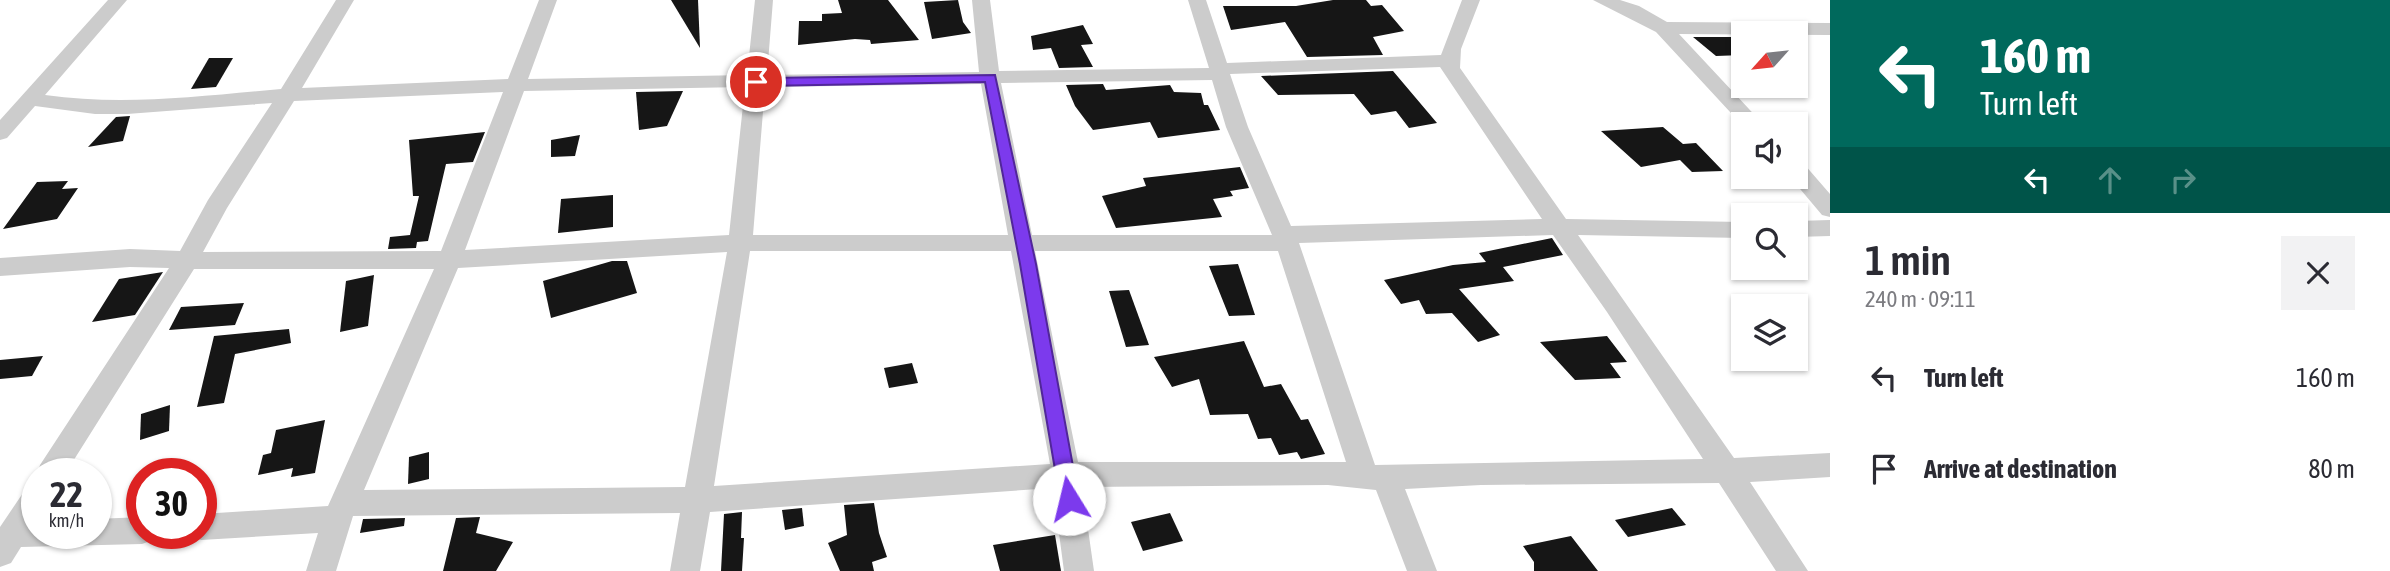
<!DOCTYPE html>
<html lang="en">
<head>
<meta charset="utf-8">
<style>
	:root { --surface:#fff; --page:#f2f2f3; --text:#2b2b33; --muted:#7c7c81 }
	body { margin:0; font-family:"Asap Condensed",sans-serif; background:var(--page); color:var(--text); height:100vh; display:flex; flex-direction:column; font-size:26px; white-space:nowrap }
	* { box-sizing:border-box; margin:0 }
	p { font-size:23px; color:var(--muted) }
	.icon { flex:none; width:38px; height:38px; fill:none; stroke:currentColor; stroke-width:2; stroke-linecap:round; stroke-linejoin:round }
	.map { position:relative; flex:1; overflow:hidden }
	.side { display:flex; flex-direction:column; background:var(--surface); width:560px }
	.side>* { flex:none }
	.guide { background:#00695c; color:#fff; overflow:hidden }
	.needle { width:46px; rotate:243deg }
	.controls { position:absolute; left:1731px; top:21px; display:grid; gap:14px }
	.controls a { display:grid; place-items:center; width:77px; height:77px; border-radius:0px; background:var(--surface); box-shadow:0 2px 5px #0004; font-size:35px }
	.speed { position:absolute; left:21px; top:458px; display:flex; gap:14px; font-size:35px; font-weight:700; text-align:center }
	.speed>* { display:grid; place-content:center; width:91px; height:91px; border-radius:50%; background:var(--surface); box-shadow:0 2px 5px #0004; line-height:1 }
	.speed small { font-size:18px; font-weight:400 }
	.speed .limit { border:10px solid #d22; background:#fff; color:#111 }
	.pin { position:absolute; display:grid; place-items:center; width:60px; height:60px; color:#fff; margin:-30px; border:4px solid #fff; border-radius:50%; box-shadow:0 2px 7px #0007 }
	.me { position:absolute; width:77px; margin:-38px; rotate:351deg; stroke-linejoin:round; filter:drop-shadow(0 0 5px #0008) }
	.turn { display:flex; align-items:center; gap:24px; height:147px; padding:0 35px; font-size:32px }
	.turn .icon { width:91px; height:91px; stroke-width:2.5 }
	.turn b { display:block; font-size:49px; line-height:60px }
	.lanes { display:flex; align-items:center; height:66px; padding:0 35px; background:#0003; justify-content:center; gap:35px; direction:ltr }
	.lanes .off { opacity:.35 }
	.round { display:grid; place-items:center; flex:none; width:74px; height:74px; border-radius:0px; background:var(--page) }
	.overview { display:flex; align-items:center; justify-content:space-between; height:119px; padding:0 35px }
	h1 { font-size:42px; font-weight:600; line-height:52px }
	ul { padding:0; list-style:none }
	li { display:flex; align-items:center; gap:21px; height:91px; padding:0 35px }
	li div { flex:1 }
	li b { display:block; font-size:26px }
	li em { font-style:normal }
	main { display:flex; flex:1; min-height:0 }
	.map>svg:first-child { display:block }
	.building { fill:#161616 }
	.lines { fill:none; stroke-linecap:round; stroke-linejoin:round }
	.street { fill:#ccc; fill-rule:evenodd }
	.route { fill:#7c3aed; stroke:#51269a; stroke-width:2 }
</style>
</head>
<body>
<main>
<div class="map">
<svg width="1830" height="571" viewBox="0 0 1830 571">
	<rect width="100%" height="100%" fill="#fff"/>
	<g class="building">
		<path d="M671 0H698L700 48Z"/>
		<path d="M838 0H888L919 40 871 44 870 40 855 39 798 45 799 21H822V14L842 13Z"/>
		<path d="M958 0 963 22 971 33 932 39 924 2Z"/>
		<path d="M1333 0H1366L1371 6 1382 5 1404 31 1373 37 1383 55 1307 57 1285 22 1231 30 1223 6H1296Z"/>
		<path d="M1083 25 1093 44 1081 45 1093 67 1059 68 1051 48 1033 50 1031 36Z"/>
		<path d="M1693 37H1743V55L1716 56Z"/>
		<path d="M209 58H233L216 87 191 89Z"/>
		<path d="M1393 71 1437 123 1409 128 1396 111 1371 115 1354 94 1278 95 1261 76Z"/>
		<path d="M1103 84 1106 90 1170 85 1174 92 1201 93 1204 105H1208L1220 130 1158 138 1150 122 1093 130 1075 106 1066 85Z"/>
		<path d="M683 91 667 126 639 130 636 92Z"/>
		<path d="M130 116 123 141 88 147 116 117Z"/>
		<path d="M1663 127 1683 144 1696 143 1723 171 1692 172 1680 160 1641 167 1601 131Z"/>
		<path d="M485 132 473 162 446 164 428 241 417 242 416 248 388 249 390 237 410 235 419 196H413L409 140Z"/>
		<path d="M580 135 575 156 551 157V140Z"/>
		<path d="M1240 167 1249 188 1230 191 1233 196 1213 199 1222 217 1116 228 1102 196 1146 186 1143 178Z"/>
		<path d="M68 181 62 189 78 188 57 219 3 229 37 182Z"/>
		<path d="M613 195V227L558 233 561 199Z"/>
		<path d="M1552 238 1563 255 1503 267 1514 281 1459 289 1500 335 1478 342 1452 313 1426 314 1419 300 1401 304 1384 280 1453 265 1486 262 1479 253Z"/>
		<path d="M612 261H627L637 293 551 318 543 281Z"/>
		<path d="M1238 264 1255 315 1229 316 1209 266Z"/>
		<path d="M163 272 135 315 92 322 119 279Z"/>
		<path d="M374 275 368 326 340 332 346 281Z"/>
		<path d="M1129 290 1149 345 1126 347 1109 291Z"/>
		<path d="M244 303 235 325 169 330 181 307Z"/>
		<path d="M289 329 291 343 235 354 224 403 197 407 214 336Z"/>
		<path d="M1607 336 1627 362 1610 363 1621 378 1575 380 1540 342Z"/>
		<path d="M1244 341 1264 387 1281 384 1301 420 1308 419 1325 454 1301 459 1297 452 1279 455 1271 438 1258 439 1248 414 1210 415 1199 379 1172 387 1154 357Z"/>
		<path d="M43 356 32 376 0 379V360Z"/>
		<path d="M912 363 918 383 889 388 884 368Z"/>
		<path d="M170 405 169 431 140 440 141 414Z"/>
		<path d="M325 420 315 473 291 477 293 468 258 475 263 455 271 453 276 430Z"/>
		<path d="M429 452V479L408 484 409 457Z"/>
		<path d="M874 503 879 533 887 557 872 562 874 571H840L828 543 847 535 844 505Z"/>
		<path d="M802 508 804 526 785 530 782 510Z"/>
		<path d="M1672 508 1686 525 1628 537 1615 520Z"/>
		<path d="M742 512 741 538H744L742 571H721L724 514Z"/>
		<path d="M1170 513 1183 541 1143 551 1131 522Z"/>
		<path d="M480 517 476 533 513 542 496 571H443L456 518Z"/>
		<path d="M405 518 404 526 360 533 363 519Z"/>
		<path d="M1055 535 1061 571H1000L993 545Z"/>
		<path d="M1571 536 1598 571H1534V562L1523 546Z"/>
	</g>
	<g class="lines">
		<g class="street">
			<path d="M108 0H127L45 95C124 106 201 96 281 89L336 0H354L302 88 508 79 539 0H557L528 79 747 75 755 0H773L767 75 979 72 972 0H990L999 71 1209 68 1188 0H1206L1227 63 1441 55 1462 0H1480L1461 49 1460 68 1566 219 1743 222V238L1578 235 1734 458 1830 453V477L1750 482 1808 571H1776L1719 483 1481 485 1405 489 1437 571H1407L1376 490 1328 485 1082 487 1094 571H1064L1053 488 710 512 700 571H670L680 513 353 516 336 571H306L318 533 201 540 189 534H201V514L328 506 434 269H194L65 474 37 476 40 465 169 268 130 267 0 276V258L130 249 180 251 208 200 272 103 127 114H95L35 106 7 138 0 140V120ZM1440 67 1542 219 1291 226 1248 127 1230 74ZM1212 80 1226 127 1272 235H1032L1001 83ZM981 84 1008 235H753L765 87ZM745 87 729 235 465 250 524 91ZM503 92 441 251 203 252 227 208 294 101ZM1553 235 1607 312 1703 459 1375 465 1299 243ZM750 251H1011L1050 464 714 486ZM1035 251H1278L1346 462H1078ZM727 252 685 487 364 490 458 268Z"/>
			<path d="M1593 0H1620L1639 6 1667 22 1830 23V35L1679 34 1763 124 1743 126 1656 32Z"/>
			<path d="M1796 162 1804 164 1830 194V217L1822 215 1790 177H1796Z"/>
			<path d="M1830 220V236L1796 237V221Z"/>
			<path d="M37 483V534H96V519L142 517V534H155L153 540 142 544 21 547 11 563 0 567V527L27 487Z"/>
		</g>
	</g>
	<path class="route" d="M995 75 1036 264 1079 499 1076 505 1069 507 1063 505 1060 499 1020 264 985 82 756 86 749 82 756 78Z"/>
</svg>
<div class="controls">
<a><svg class="needle" viewBox="-14 -14 28 28"><path d="M0-13l5 13h-10z" fill="#e53935"/><path d="M0 13l5-13h-10z" fill="#7c7c81"/></svg></a>
<a><svg class="icon" aria-label="sound" viewBox="0 0 24 24"><path d="M4 9h4l5-4v14l-5-4H4zM17 9q2 3 0 6"/></svg></a>
<a><svg class="icon" aria-label="search" viewBox="0 0 24 24"><circle cx="10" cy="10" r="6"/><path d="M15 15l6 6"/></svg></a>
<a><svg class="icon" aria-label="layers" viewBox="0 0 24 24"><path d="M12 4l9 5-9 5-9-5zM3 14l9 5 9-5"/></svg></a>
</div>
<div class="speed"><div>22<small>km/h</small></div><div class="limit">30</div></div>
<div class="pin" style="left:756px;top:82px;background:#d93025"><svg class="icon" aria-label="arrive" viewBox="0 0 24 24"><path d="M6 21V4h12l-3 4 3 4H6"/></svg></div>
<svg class="me" style="left:1069px;top:499px" viewBox="-20 -20 40 40"><circle r="19" fill="#fff"/><path d="M0-13L10 11 0 6-10 11z" fill="#7c3aed"/></svg>
</div>
<section class="side">
<div class="guide">
<div class="turn"><svg class="icon" aria-label="left" viewBox="0 0 24 24"><path d="M17 20v-9H6M10 6l-5 5 5 5"/></svg><div><b>160 m</b>Turn left</div></div>
<div class="lanes"><svg class="icon" aria-label="left" viewBox="0 0 24 24"><path d="M17 20v-9H6M10 6l-5 5 5 5"/></svg><svg class="icon off" aria-label="ahead" viewBox="0 0 24 24"><path d="M12 20V5M6 11l6-6 6 6"/></svg><svg class="icon off" aria-label="right" viewBox="0 0 24 24"><path d="M7 20v-9h11M14 6l5 5-5 5"/></svg></div>
</div>
<div class="overview"><div><h1>1 min</h1><p>240 m · 09:11</p></div><a class="round"><svg class="icon" aria-label="close" viewBox="0 0 24 24"><path d="M6 6l12 12M18 6L6 18"/></svg></a></div>
<ul>
<li><svg class="icon" aria-label="left" viewBox="0 0 24 24"><path d="M17 20v-9H6M10 6l-5 5 5 5"/></svg><div><b>Turn left</b></div><em>160 m</em></li>
<li><svg class="icon" aria-label="arrive" viewBox="0 0 24 24"><path d="M6 21V4h12l-3 4 3 4H6"/></svg><div><b>Arrive at destination</b></div><em>80 m</em></li>
</ul>
</section>
</main>
</body>
</html>
